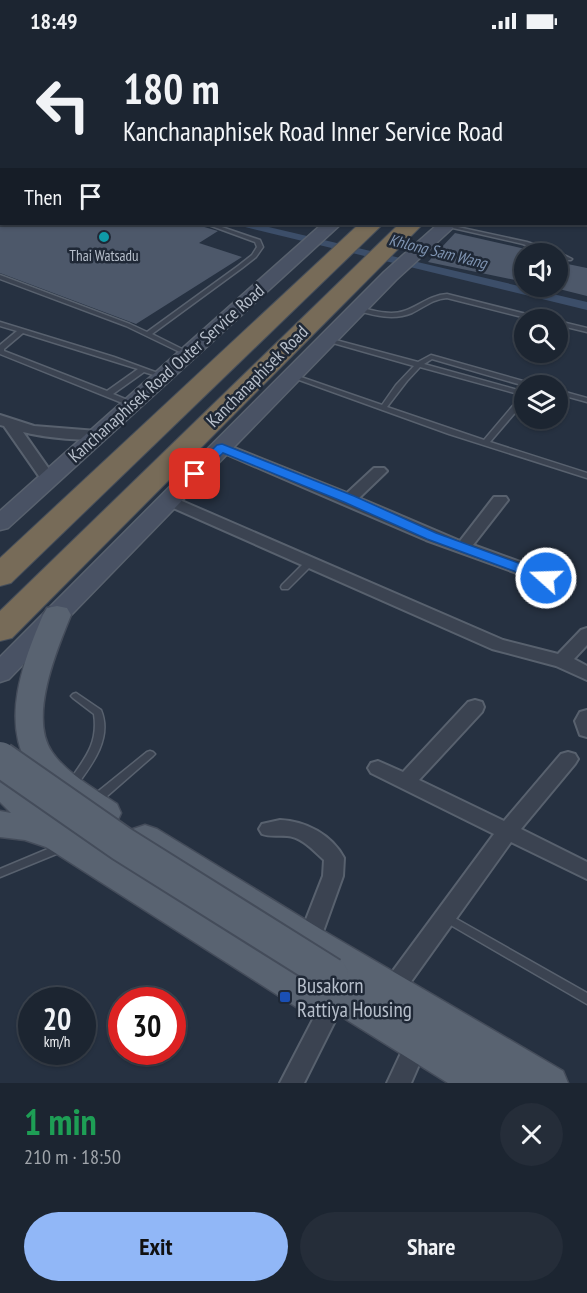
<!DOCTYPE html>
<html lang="en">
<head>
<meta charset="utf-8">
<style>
	:root { --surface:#1c2531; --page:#252d39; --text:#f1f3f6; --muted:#a0a5ab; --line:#3a424d; --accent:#91b7f7 }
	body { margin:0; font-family:"PT Sans Narrow",sans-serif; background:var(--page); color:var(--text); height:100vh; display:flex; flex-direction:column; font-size:22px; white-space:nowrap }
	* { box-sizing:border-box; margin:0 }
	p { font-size:20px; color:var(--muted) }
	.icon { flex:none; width:33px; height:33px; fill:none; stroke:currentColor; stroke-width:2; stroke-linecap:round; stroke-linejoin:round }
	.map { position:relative; height:1041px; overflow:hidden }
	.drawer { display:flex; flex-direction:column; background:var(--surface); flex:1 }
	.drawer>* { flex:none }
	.hud { position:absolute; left:0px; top:0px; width:588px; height:183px; box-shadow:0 2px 4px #0004,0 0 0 2px var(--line); background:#1c2531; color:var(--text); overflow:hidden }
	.controls { position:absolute; left:514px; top:201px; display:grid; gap:12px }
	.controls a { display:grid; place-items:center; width:54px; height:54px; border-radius:50%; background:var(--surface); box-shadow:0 2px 4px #0004,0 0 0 2px var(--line); font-size:30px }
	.speed { position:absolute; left:18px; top:945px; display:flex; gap:12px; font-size:30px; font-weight:700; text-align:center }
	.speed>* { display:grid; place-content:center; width:78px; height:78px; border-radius:50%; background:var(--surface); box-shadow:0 2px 4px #0004,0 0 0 2px var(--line); line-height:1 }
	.speed small { font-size:15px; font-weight:400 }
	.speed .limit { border:9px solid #d22; background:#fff; color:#111 }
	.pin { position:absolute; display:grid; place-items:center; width:51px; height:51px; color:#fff; margin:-26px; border-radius:12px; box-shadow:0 3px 9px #0006 }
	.me { position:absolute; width:66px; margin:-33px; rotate:290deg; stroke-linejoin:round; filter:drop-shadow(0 0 4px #0008) }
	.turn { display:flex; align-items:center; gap:21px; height:126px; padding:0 24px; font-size:27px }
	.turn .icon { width:78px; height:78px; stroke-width:2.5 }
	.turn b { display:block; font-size:42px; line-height:51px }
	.then { display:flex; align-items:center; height:57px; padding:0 24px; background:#0003; gap:12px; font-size:22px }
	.round { display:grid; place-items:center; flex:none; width:63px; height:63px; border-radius:32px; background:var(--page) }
	.head { display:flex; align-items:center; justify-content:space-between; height:102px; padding:0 24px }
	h1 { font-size:36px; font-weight:800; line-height:45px; color:#1e9e55 }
	.cta { display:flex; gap:12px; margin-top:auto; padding:12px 24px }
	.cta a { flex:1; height:69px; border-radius:36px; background:var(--accent); color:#111; font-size:24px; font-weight:800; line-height:69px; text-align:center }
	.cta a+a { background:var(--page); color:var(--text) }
	.status { display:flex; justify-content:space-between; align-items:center; height:42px; padding:0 30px; background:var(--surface); direction:ltr }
	.status svg { height:16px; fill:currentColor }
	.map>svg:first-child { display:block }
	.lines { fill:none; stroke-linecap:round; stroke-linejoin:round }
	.canal { fill:#3c4e69; fill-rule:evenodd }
	.building { fill:#4d586a }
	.lane-casing { stroke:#58616e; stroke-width:3 }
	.street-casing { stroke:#58616e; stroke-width:4 }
	.secondary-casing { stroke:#58616e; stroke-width:3 }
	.primary-casing { stroke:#444c5a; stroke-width:3 }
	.highway-casing { stroke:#454e5b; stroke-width:2 }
	.lane { fill:#3b4351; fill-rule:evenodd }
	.street { fill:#3b4351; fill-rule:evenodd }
	.secondary { fill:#495264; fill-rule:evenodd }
	.primary { fill:#596371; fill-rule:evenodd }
	.highway { fill:#776b58; fill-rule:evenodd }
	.primary-bridge-casing { stroke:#444c5a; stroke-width:38; stroke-linecap:butt }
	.primary-bridge { stroke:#596371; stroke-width:34 }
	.route { fill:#1a73e8; stroke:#114b97; stroke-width:1.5 }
	.culture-dot { fill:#0f9aa8; stroke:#1f2836; stroke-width:2 }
	.transit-dot { fill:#1a4fb4; stroke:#1f2836; stroke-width:2 }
	.labels { text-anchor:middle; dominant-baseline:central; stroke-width:5; stroke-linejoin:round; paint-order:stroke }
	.far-poi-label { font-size:15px; fill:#b7bfcb; stroke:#1f2836 }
	.far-water-label { font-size:16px; font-style:italic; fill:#7f94b2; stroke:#1f2836 }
	.street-label { font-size:18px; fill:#b7bfcb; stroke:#1f2836 }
	.near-poi-label { font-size:21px; fill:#b7bfcb; stroke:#1f2836; text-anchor:start }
</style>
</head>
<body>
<div class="status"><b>18:49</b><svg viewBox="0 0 49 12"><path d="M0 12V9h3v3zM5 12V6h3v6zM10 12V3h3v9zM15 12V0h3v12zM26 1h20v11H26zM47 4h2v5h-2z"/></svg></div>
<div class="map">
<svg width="587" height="1041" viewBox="0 0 587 1041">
	<rect width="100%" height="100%" fill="#263141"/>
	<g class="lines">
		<g class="canal">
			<rect x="0" y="7" width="2" height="6"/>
			<path d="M240 182H256L587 260V268L245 185Z"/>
		</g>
	</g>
	<g class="building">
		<path d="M0 182H194L218 189 199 201 242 215 136 282 0 231Z"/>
		<path d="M455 191 534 209 532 212H525V240L428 220Z"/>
		<path d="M558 220 587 226V254L551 245 558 244Z"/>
	</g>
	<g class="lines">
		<g class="lane-casing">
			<g id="lane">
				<path d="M341 0H347L349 2H342Z"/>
				<rect x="0" y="12" width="2" height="2"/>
				<rect x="586" y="67" width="1" height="4"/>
				<rect x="0" y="97" width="2" height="4"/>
				<path d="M206 182H213L260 198 263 205 256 215 242 226 152 292 190 311V313H186L126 284 0 237V233L130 282 147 290 238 224 252 213 257 205 255 200Z"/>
				<path d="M444 182 527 200 560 211 572 217 571 218H567L558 214V212H549L523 202 444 184Z"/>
				<path d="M447 252 546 277 547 278H534L447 256C433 257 424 265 412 271 393 279 373 273 355 268L354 267 357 265C372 268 389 274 404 269 419 264 430 253 447 252Z"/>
				<path d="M558 279 587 286V290L558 283Z"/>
				<path d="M0 280 114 315 166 334 163 336 144 330 113 352 137 362 133 364H130L0 312V303L17 289 0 284ZM23 291 138 327 107 349 4 309V307Z"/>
				<path d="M328 296 418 320 431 313 537 343 538 344H525L432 317 424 322 525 350V359L490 400 587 431V436L449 392 291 335V333H295L382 363 396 343 414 324 326 299 325 298ZM420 325 522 353 484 398 387 365 407 339Z"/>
				<path d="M558 348 587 356V360L558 352Z"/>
				<path d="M310 517 313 518 314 520 313 522 288 547H282L281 545 282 543 307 518Z"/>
				<path d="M76 651 101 668C113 697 91 724 74 747L71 748 68 747 66 744C82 719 99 704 94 672L73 656 71 654 73 652Z"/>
				<path d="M150 709 153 710 155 712 153 714 98 762 94 763 90 762 89 759 90 756 147 710Z"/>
				<path d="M62 801 66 802 67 805 66 808 0 835V827Z"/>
				<path d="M446 871 587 951V962L442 878 441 875 442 872Z"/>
			</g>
		</g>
		<g class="street-casing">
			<g id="street">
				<path d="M460 0H474L475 2H461Z"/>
				<rect x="586" y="33" width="1" height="7"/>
				<rect x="586" y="168" width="1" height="8"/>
				<path d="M0 373 34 384 97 389 104 393C95 403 38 394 23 390L56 437 48 442 43 440 4 384 0 383Z"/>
				<path d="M222 401 347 451 374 426H384L387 429 384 432 359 456 460 499 494 455H506L508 458 473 503 573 539 575 543 573 547H561L426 498 217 408 215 405 217 402Z"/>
				<path d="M168 453 503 598 558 612 581 588 587 586V603L574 617 587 624V638L556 624 492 607 162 461 160 458Z"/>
				<path d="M475 658 482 660 484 665 482 670 419 738 504 779 561 712 568 710 575 712 578 717 575 722 521 787 587 820V837L511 800 400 955 392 958 384 955 381 948 384 941 494 792 371 731 368 726 371 721 378 719 403 730 468 660Z"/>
				<path d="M587 668V695L580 693 575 679 580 670Z"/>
				<path d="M280 778C306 779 332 793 344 816L343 834 320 898 317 904 309 907 301 904 298 898 323 834 324 818C313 808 302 795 287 794 278 793 270 795 262 792L259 787 262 782Z"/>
				<path d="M330 957 338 960 341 967 304 1041H280L322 960Z"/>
				<path d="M409 1008 417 1011 421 1018 411 1041H387L401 1011Z"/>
			</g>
		</g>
		<g class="secondary-casing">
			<g id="secondary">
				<path d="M322 182H341L8 486 0 488V469Z"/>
				<path d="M438 182H457L396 238 9 637 0 640V615L384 230Z"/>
			</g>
		</g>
		<g class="primary-casing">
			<g id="primary">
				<path d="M57 564 67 566 71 573C57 607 28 676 52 710 67 732 95 747 117 762L121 771 117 780C96 786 84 773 68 761 55 751 39 741 30 727 0 680 23 620 43 573L47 566Z"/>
				<path d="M0 729 11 733 69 786 289 922 303 916 316 920 133 805 128 796 133 787 145 783 157 787 322 888 563 1029 568 1041H448L331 968 317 975 304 970 46 805 25 798 0 795V769L11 771 0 760Z"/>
			</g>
		</g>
		<g class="highway-casing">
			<g id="highway">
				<path d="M545 0H564L544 2Z"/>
				<rect x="586" y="17" width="1" height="10"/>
				<path d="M359 182H383L11 541 0 544V516Z"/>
				<path d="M399 182H423L12 596 0 599V569Z"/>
			</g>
		</g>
		<use href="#lane" class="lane"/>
		<use href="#street" class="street"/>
		<use href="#secondary" class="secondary"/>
		<use href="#primary" class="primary"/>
		<use href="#highway" class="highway"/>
		<g class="primary-bridge-casing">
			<path id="primary-bridge" d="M0 717 122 802 331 933"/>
		</g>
		<use href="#primary-bridge" class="primary-bridge"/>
	</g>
	<path class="route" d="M222 402 354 454 436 491 551 533 553 536 551 539H541L427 497 344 460 223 411 199 434H191L189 432 191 429 217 403Z"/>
	<circle class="culture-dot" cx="104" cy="195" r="6"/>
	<rect class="transit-dot" x="279" y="949" width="12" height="12" rx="3"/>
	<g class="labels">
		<g class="far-poi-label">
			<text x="104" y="213">Thai Watsadu</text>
		</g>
		<g class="far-water-label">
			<text transform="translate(438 209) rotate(14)">Khlong Sam Wang</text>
		</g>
		<g class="street-label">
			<text transform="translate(166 331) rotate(-42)">Kanchanaphisek Road Outer Service Road</text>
			<text transform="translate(257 334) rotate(-45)">Kanchanaphisek Road</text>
		</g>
		<g class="near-poi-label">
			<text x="297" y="943">Busakorn<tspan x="297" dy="24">Rattiya Housing</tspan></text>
		</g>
	</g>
</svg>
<div class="controls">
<a><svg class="icon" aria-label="sound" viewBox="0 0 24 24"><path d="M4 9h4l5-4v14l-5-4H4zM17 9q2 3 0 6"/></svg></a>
<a><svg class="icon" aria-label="search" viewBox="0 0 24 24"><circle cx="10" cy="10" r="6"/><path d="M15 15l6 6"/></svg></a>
<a><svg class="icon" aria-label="layers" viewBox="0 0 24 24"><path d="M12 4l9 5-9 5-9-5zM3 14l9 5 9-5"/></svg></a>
</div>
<div class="speed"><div>20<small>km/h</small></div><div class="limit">30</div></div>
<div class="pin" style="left:195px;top:432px;background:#d93025"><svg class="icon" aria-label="arrive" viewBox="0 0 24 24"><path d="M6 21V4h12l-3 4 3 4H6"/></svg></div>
<svg class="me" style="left:546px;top:536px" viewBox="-20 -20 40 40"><circle r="17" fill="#1a73e8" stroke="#fff" stroke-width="3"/><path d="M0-11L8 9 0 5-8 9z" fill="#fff"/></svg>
<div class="hud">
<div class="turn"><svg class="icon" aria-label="left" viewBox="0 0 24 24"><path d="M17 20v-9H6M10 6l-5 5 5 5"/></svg><div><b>180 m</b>Kanchanaphisek Road Inner Service Road</div></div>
<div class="then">Then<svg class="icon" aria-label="arrive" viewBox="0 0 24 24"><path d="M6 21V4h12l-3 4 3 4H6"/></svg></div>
</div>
</div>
<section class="drawer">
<div class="head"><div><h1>1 min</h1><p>210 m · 18:50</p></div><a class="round"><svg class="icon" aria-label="close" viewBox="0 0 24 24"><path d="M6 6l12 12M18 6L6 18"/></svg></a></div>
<div class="cta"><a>Exit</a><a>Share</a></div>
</section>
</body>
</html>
